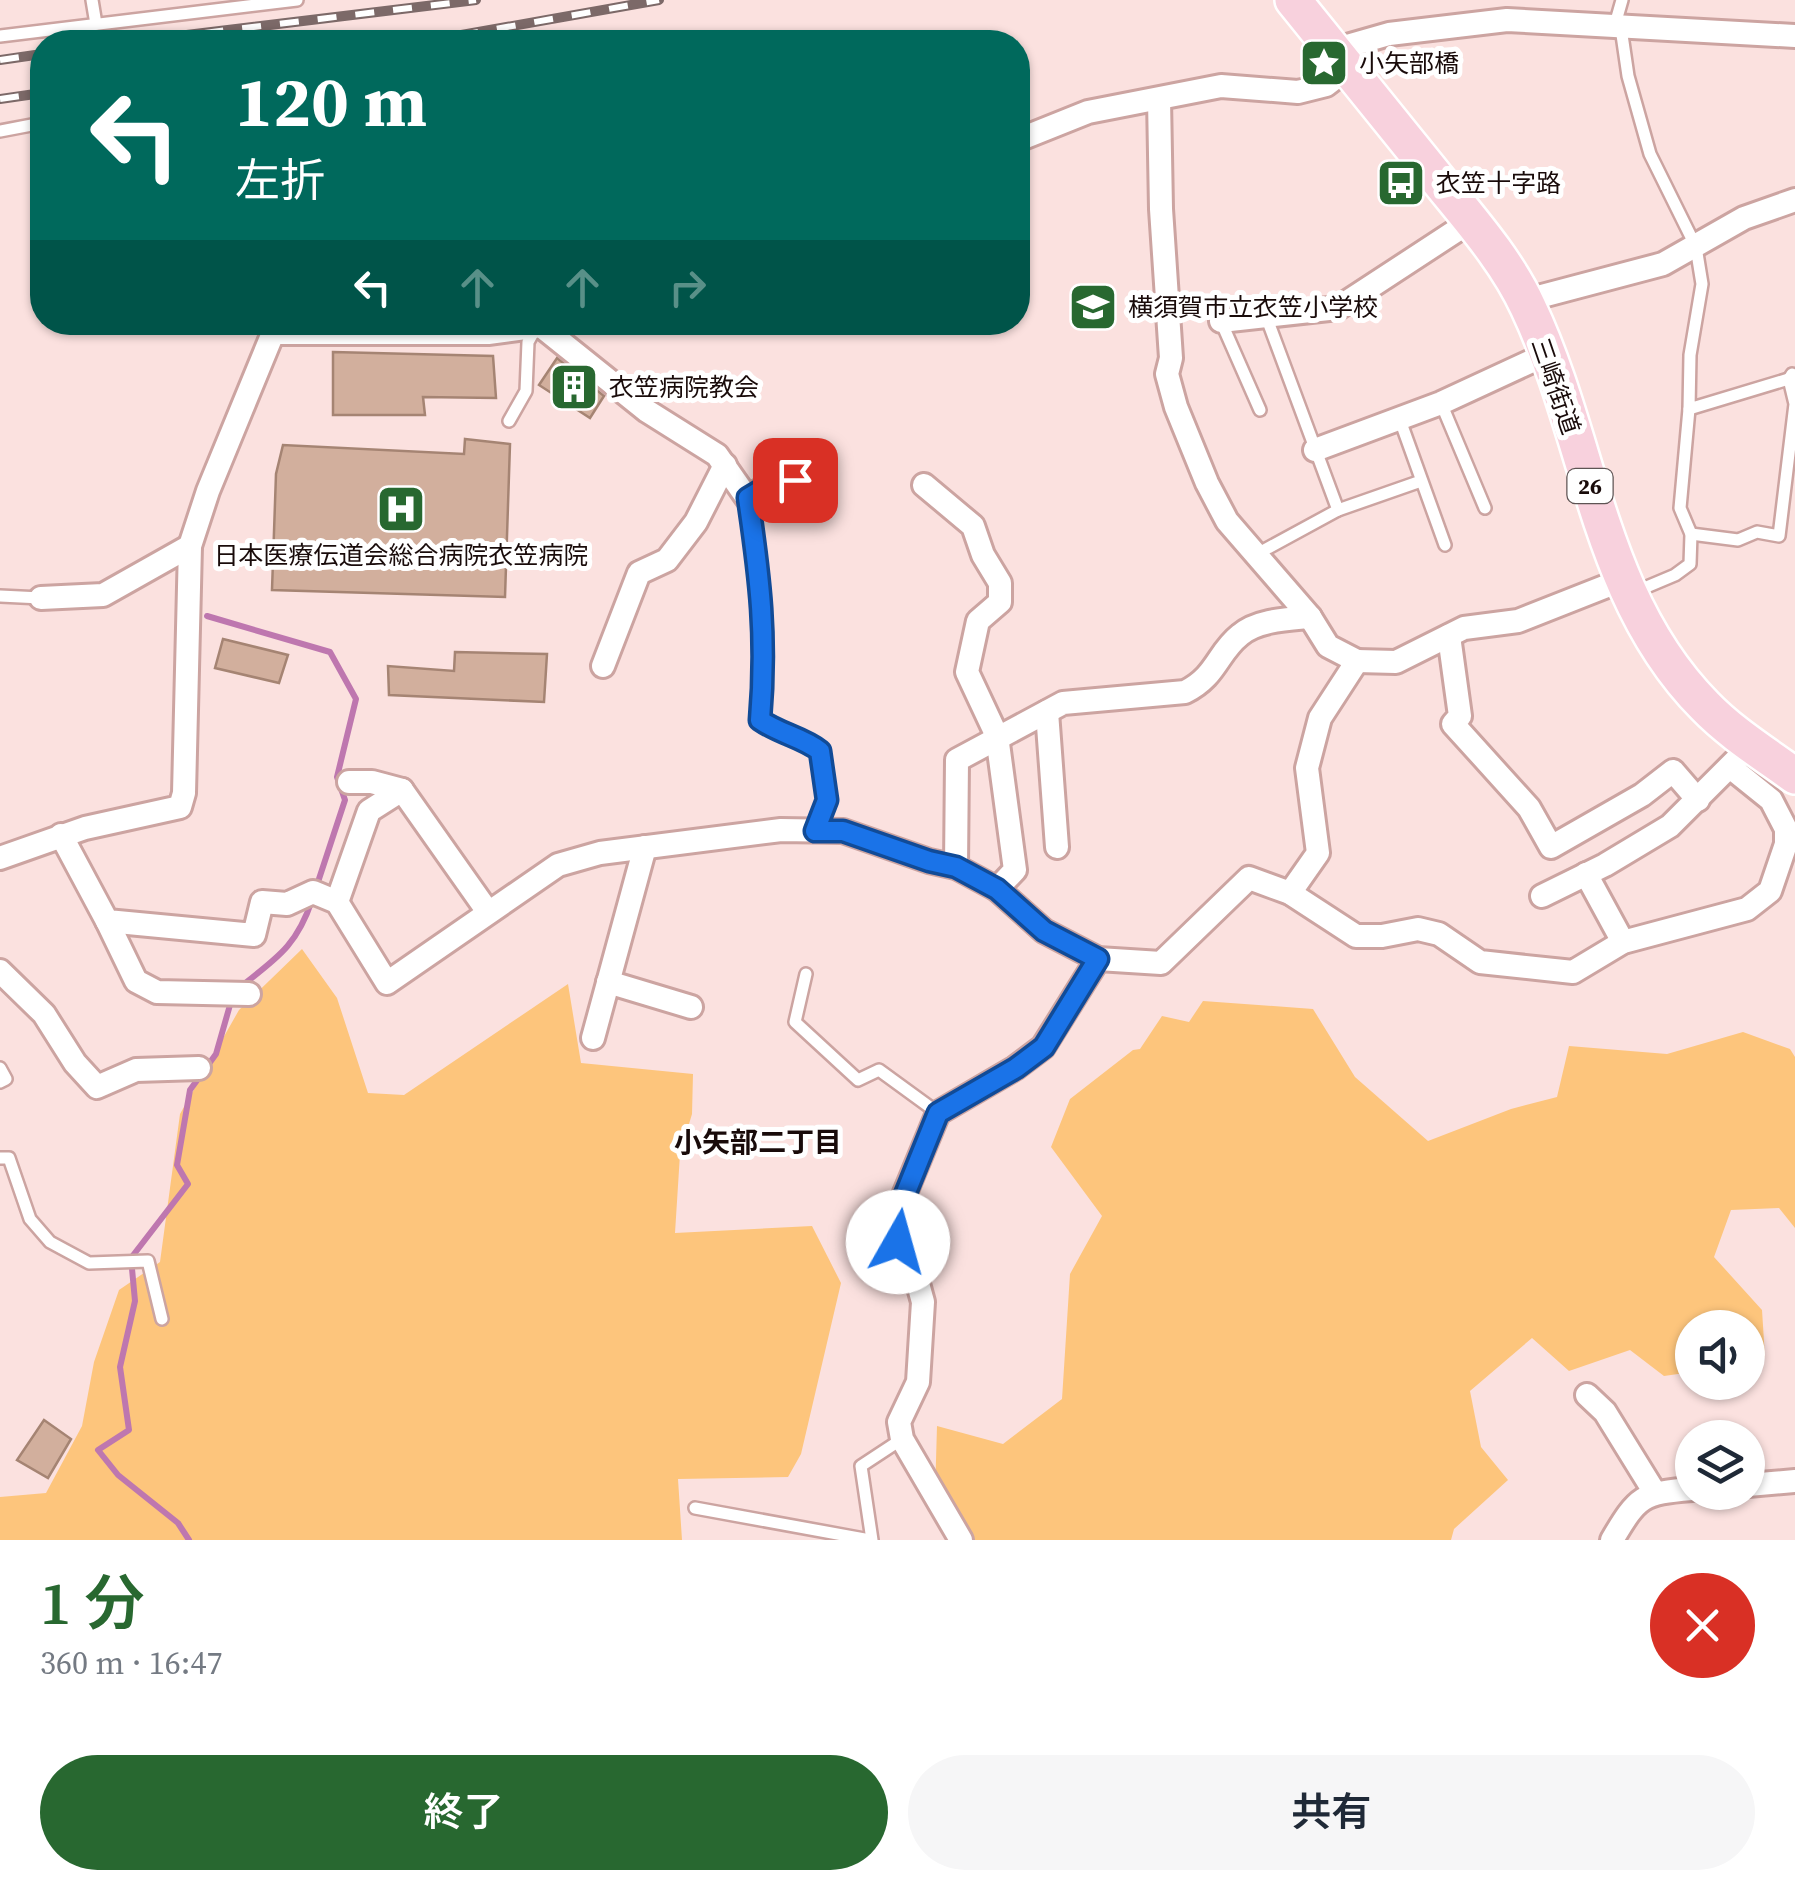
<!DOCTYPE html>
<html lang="ja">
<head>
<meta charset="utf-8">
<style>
	:root { --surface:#fff; --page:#f6f6f7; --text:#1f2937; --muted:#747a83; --accent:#286830 }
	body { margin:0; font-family:"Source Serif 4","Noto Sans JP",serif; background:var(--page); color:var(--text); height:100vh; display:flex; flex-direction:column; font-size:38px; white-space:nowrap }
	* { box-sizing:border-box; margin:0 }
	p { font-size:32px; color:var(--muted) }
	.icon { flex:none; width:55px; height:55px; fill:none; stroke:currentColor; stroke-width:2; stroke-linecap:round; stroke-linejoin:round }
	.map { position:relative; height:1540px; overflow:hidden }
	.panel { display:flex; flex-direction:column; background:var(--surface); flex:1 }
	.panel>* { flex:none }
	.guide { position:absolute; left:30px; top:30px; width:1000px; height:305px; border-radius:40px; box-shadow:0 2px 8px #0004; background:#00695c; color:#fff; overflow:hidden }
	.controls { position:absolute; left:1675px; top:1310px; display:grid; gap:20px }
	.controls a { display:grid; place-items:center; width:90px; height:90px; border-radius:50%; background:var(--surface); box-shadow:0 2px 8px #0004; font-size:50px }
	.pin { position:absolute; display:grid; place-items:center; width:85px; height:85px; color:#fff; margin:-42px; border-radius:20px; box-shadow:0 5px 15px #0006 }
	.me { position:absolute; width:110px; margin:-55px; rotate:7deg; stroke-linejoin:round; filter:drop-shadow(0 0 8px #0008) }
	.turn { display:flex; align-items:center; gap:35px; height:210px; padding:0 40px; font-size:45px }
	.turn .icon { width:130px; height:130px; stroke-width:2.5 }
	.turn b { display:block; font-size:70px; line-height:85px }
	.lanes { display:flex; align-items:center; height:95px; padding:0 40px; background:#0003; justify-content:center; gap:50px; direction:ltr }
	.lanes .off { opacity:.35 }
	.round { display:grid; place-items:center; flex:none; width:105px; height:105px; border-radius:52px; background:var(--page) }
	.headline { display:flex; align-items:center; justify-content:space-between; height:170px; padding:0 40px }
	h1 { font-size:60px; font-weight:600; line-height:75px; color:var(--accent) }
	.primary-button { display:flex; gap:20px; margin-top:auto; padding:20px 40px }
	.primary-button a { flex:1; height:115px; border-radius:60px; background:var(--accent); color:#fff; font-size:40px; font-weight:600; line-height:115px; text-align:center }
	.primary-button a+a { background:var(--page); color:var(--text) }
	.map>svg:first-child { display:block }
	.green { fill:#fdc57c }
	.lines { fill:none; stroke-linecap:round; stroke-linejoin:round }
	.stream { stroke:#be77af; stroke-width:6 }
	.building { fill:#d2af9d; stroke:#a58473; stroke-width:2.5 }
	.lane-casing { stroke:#cca4a1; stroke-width:16 }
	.street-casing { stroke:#cca4a1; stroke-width:28 }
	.primary-casing { stroke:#fff; stroke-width:40 }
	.lane { stroke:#fff; stroke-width:11 }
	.street { stroke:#fff; stroke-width:22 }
	.primary { stroke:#f8d1dd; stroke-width:35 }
	.rail-casing { stroke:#7c6968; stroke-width:10 }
	.rail { stroke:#fff; stroke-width:6; stroke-dasharray:19; stroke-linecap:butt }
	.route-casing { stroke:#114b97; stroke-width:25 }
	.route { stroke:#1a73e8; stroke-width:18 }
	.labels { text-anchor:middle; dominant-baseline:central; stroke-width:10; stroke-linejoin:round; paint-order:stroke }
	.shield { fill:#fff; stroke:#5e5454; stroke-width:2.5 }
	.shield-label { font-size:22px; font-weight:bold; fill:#190b0a }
	.poi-label { font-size:25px; fill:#190b0a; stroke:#fff; text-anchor:start }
	.street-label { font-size:25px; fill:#190b0a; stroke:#fff }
	.neighbourhood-label { font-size:28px; font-weight:bold; fill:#190b0a; stroke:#fff }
</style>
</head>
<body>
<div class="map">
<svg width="1795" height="1540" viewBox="0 0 1795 1540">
	<rect width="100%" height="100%" fill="#fbe1df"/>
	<g class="green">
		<path d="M302 949 337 998 368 1093 404 1095 568 984 581 1063 693 1074 692 1114 680 1154 675 1233 812 1226 841 1283 801 1454 788 1477 678 1479 682 1540H0V1497L46 1493 82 1426 94 1362 119 1290 160 1262 180 1114 239 1010Z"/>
		<path d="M1203 1001 1313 1009 1355 1077 1428 1141 1511 1109 1557 1097 1569 1046 1667 1054 1743 1032 1790 1049 1795 1057V1228L1779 1208 1731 1210 1714 1257 1762 1310 1765 1357 1748 1362V1328H1692V1372L1664 1376 1630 1350 1569 1371 1532 1338 1470 1391 1481 1447 1508 1480 1454 1529 1451 1540H975L935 1495 937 1426 1003 1444 1062 1399 1070 1274 1102 1216 1051 1147 1070 1099 1133 1050 1140 1049 1162 1016 1189 1022Z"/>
	</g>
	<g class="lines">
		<g class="stream">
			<path d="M207 616 330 652 356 699 337 777 345 800 316 888"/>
			<path d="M239 988C275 959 296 948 312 900"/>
			<path d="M189 1540 178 1523 118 1475 98 1450 129 1430 120 1367 135 1301 131 1258 188 1184 177 1165 190 1090 216 1054 232 998"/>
		</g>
	</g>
	<g class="building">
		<path d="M333 352 493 356 496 398 423 397 425 415H333Z"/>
		<path d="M557 358 604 396 590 418 539 385Z"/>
		<path d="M465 439 510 444 505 597 272 590 276 474 283 445 464 454Z"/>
		<path d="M223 639 288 655 279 683 215 668Z"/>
		<path d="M455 652 547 654 544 702 389 695 388 666 454 671Z"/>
		<path d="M44 1420 71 1439 48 1478 17 1460Z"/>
	</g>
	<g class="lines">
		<g class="lane-casing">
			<g id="lane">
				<path d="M92 0 96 24"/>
				<path d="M1614 28 1622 0"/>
				<path d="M1621 28 1628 76 1650 154 1696 247 1702 284 1690 355 1689 409 1795 377"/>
				<path d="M0 36 297 0"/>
				<path d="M0 131 42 123"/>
				<path d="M1167 310H1216L1260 410"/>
				<path d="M1266 316 1338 510"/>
				<path d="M1441 403 1485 508"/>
				<path d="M1400 420 1445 545"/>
				<path d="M509 421 526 391 528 342 537 326"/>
				<path d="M747 498C760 579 767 638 760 721 780 734 802 737 820 751L827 801 815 831"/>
				<path d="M1691 534 1738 540 1757 532 1779 536 1795 404 1789 379 1792 374"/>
				<path d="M1257 554 1338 510 1421 481"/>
				<path d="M1637 591 1675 575 1690 564 1691 534 1680 508 1689 409"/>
				<path d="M0 596 41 598"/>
				<path d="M806 974 795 1022 858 1080 879 1070 938 1113"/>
				<path d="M0 1068 6 1079 0 1082"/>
				<path d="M0 1158H9L30 1219 50 1242 89 1263 148 1261 162 1319"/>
				<path d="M695 1508 870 1540"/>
				<path d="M872 1540 861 1466 902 1439"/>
			</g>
		</g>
		<g class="street-casing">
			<g id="street">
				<path d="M1337 54 1347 46 1389 34 1507 20 1795 36"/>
				<path d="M1159 99 1161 209 1171 358 1167 374 1176 407 1207 483 1227 521 1310 617 1328 646 1357 661 1320 718 1307 768 1318 853 1290 893"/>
				<path d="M1018 140 1088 112 1221 86 1298 92 1326 85 1348 68"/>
				<path d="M1527 305 1542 296 1663 264 1744 218 1795 200"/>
				<path d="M1221 321 1338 308 1471 221"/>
				<path d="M536 322 647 411 717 455 747 498 781 478 795 480"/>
				<path d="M273 333H488L570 322"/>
				<path d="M1315 450 1441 403 1547 354"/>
				<path d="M924 485 973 526 983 555 1000 583V602L978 621 967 672 997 736 1015 870 997 889"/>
				<path d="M41 598 103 595 190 546"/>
				<path d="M1449 636 1460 716 1453 724 1529 808 1551 847 1642 795 1673 771 1698 800"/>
				<path d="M1357 661 1396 662 1464 628 1518 621 1622 580"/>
				<path d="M603 666 639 573 667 560 696 522 725 465"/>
				<path d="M1047 712 1057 847"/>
				<path d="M349 782H372L402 790 488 912"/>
				<path d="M61 835 107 921 254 935 262 902 287 904 313 892 337 902 387 983 558 865 600 853 781 830 843 831 929 861 956 867 997 889 1044 931 1098 959 1161 963 1249 878 1290 893 1356 936H1382L1418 929 1439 934 1480 962 1573 972 1623 942 1747 909 1770 891 1786 844V829L1771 800 1730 767"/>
				<path d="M0 858 85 828 180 807 184 793 190 546 208 491 273 333 271 322"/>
				<path d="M956 867 957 760 1063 703 1185 692C1217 676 1217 653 1240 635 1257 620 1288 619 1310 617"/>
				<path d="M1586 874 1623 942"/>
				<path d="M1542 896 1605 865 1670 826 1737 759"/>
				<path d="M337 902 369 811 402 790"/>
				<path d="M107 921 136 981 157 992 249 994"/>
				<path d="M0 971 44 1014 75 1063 97 1087 136 1070 199 1068"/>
				<path d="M608 982 691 1007"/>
				<path d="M593 1038 645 847"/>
				<path d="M1587 1395 1605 1412 1655 1493"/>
				<path d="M1748 1485 1795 1481"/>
				<path d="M961 1540 902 1439 899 1422 918 1382 923 1302 917 1280 898 1243 893 1222 938 1113 1015 1068 1043 1047 1098 959"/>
				<path d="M1612 1540C1638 1496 1642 1493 1692 1489"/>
			</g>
		</g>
		<g class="primary-casing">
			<path id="primary" d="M1293 0C1339 57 1385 114 1431 171 1465 214 1505 257 1528 307 1591 440 1597 597 1705 706 1731 733 1765 754 1795 776"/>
		</g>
		<use href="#lane" class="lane"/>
		<use href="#street" class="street"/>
		<use href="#primary" class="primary"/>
		<g class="rail-casing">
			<g id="rail">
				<path d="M129 42 476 0"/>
				<path d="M422 42 659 0"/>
				<path d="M0 60 42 54"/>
				<path d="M0 99 42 93"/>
			</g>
		</g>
		<use href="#rail" class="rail"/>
	</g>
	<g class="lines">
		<g class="route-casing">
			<path id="route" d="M795 480 781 478 748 498C760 579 767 638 760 720 780 734 802 737 820 751L827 800 815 831H843L929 861 956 867 997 889 1044 931 1098 959 1044 1047 1016 1068 938 1113 894 1222 898 1242"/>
		</g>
		<use href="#route" class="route"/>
	</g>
	<defs>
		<g id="sight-square" transform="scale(2.5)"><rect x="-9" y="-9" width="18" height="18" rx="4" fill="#286830" stroke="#fff"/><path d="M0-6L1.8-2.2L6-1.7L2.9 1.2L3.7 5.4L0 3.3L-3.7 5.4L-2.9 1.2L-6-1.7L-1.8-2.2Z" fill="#fff"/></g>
		<g id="bus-square" transform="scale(2.5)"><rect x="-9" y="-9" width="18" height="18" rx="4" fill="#286830" stroke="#fff"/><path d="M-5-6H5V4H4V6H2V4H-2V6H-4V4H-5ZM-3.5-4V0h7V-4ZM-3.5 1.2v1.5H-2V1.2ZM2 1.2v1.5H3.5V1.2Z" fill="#fff"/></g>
		<g id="school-square" transform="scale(2.5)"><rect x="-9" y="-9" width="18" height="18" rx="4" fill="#286830" stroke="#fff"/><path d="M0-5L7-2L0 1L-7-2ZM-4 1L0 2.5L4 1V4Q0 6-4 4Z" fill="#fff"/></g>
		<g id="building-square" transform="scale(2.5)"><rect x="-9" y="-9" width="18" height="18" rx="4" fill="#286830" stroke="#fff"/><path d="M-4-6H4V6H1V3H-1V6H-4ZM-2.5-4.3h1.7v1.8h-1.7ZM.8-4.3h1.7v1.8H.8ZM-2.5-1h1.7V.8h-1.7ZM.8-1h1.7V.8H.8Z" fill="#fff"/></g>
		<g id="hospital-square" transform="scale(2.5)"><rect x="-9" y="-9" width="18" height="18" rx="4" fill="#286830" stroke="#fff"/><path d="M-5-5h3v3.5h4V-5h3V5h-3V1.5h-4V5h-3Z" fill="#fff"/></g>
	</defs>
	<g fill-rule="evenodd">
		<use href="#sight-square" x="1324" y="63"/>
		<use href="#bus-square" x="1401" y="183"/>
		<use href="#school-square" x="1093" y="307"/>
		<use href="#building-square" x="574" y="387"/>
		<use href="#hospital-square" x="401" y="509"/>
	</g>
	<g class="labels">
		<rect class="shield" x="1567.5" y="469" width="45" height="34" rx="8"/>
		<g class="shield-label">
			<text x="1590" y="486">26</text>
		</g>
		<g class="poi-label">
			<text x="1359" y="63">小矢部橋</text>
			<text x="1436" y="183">衣笠十字路</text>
			<text x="1128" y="307">横須賀市立衣笠小学校</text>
			<text x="609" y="387">衣笠病院教会</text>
			<text x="401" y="555" text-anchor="middle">日本医療伝道会総合病院衣笠病院</text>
		</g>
		<g class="street-label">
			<text transform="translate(1556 386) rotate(71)">三崎街道</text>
		</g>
		<g class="neighbourhood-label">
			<text x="758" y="1142">小矢部二丁目</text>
		</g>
	</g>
</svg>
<div class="controls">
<a><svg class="icon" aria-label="sound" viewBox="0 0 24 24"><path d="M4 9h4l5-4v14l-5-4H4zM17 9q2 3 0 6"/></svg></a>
<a><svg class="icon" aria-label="layers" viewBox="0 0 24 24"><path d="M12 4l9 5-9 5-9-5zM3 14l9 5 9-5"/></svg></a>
</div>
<div class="pin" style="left:795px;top:480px;background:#d93025"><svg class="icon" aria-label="arrive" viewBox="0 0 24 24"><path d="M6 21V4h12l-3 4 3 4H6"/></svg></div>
<svg class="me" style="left:898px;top:1242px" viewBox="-20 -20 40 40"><circle r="19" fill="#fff"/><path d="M0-13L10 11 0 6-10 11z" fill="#1a73e8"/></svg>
<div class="guide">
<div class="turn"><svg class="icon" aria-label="left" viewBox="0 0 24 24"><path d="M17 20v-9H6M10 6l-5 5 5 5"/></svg><div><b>120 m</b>左折</div></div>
<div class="lanes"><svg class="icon" aria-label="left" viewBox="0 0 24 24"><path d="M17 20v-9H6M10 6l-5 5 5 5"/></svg><svg class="icon off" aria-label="ahead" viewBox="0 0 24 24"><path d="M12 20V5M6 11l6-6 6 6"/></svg><svg class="icon off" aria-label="ahead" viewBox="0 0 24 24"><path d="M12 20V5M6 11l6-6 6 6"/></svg><svg class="icon off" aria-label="right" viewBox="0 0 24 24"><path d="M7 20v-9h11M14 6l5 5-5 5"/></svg></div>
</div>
</div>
<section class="panel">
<div class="headline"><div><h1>1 分</h1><p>360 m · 16:47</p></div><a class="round" style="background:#d93025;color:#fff"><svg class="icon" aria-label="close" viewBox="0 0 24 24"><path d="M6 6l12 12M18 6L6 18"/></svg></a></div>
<div class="primary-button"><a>終了</a><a>共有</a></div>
</section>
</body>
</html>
